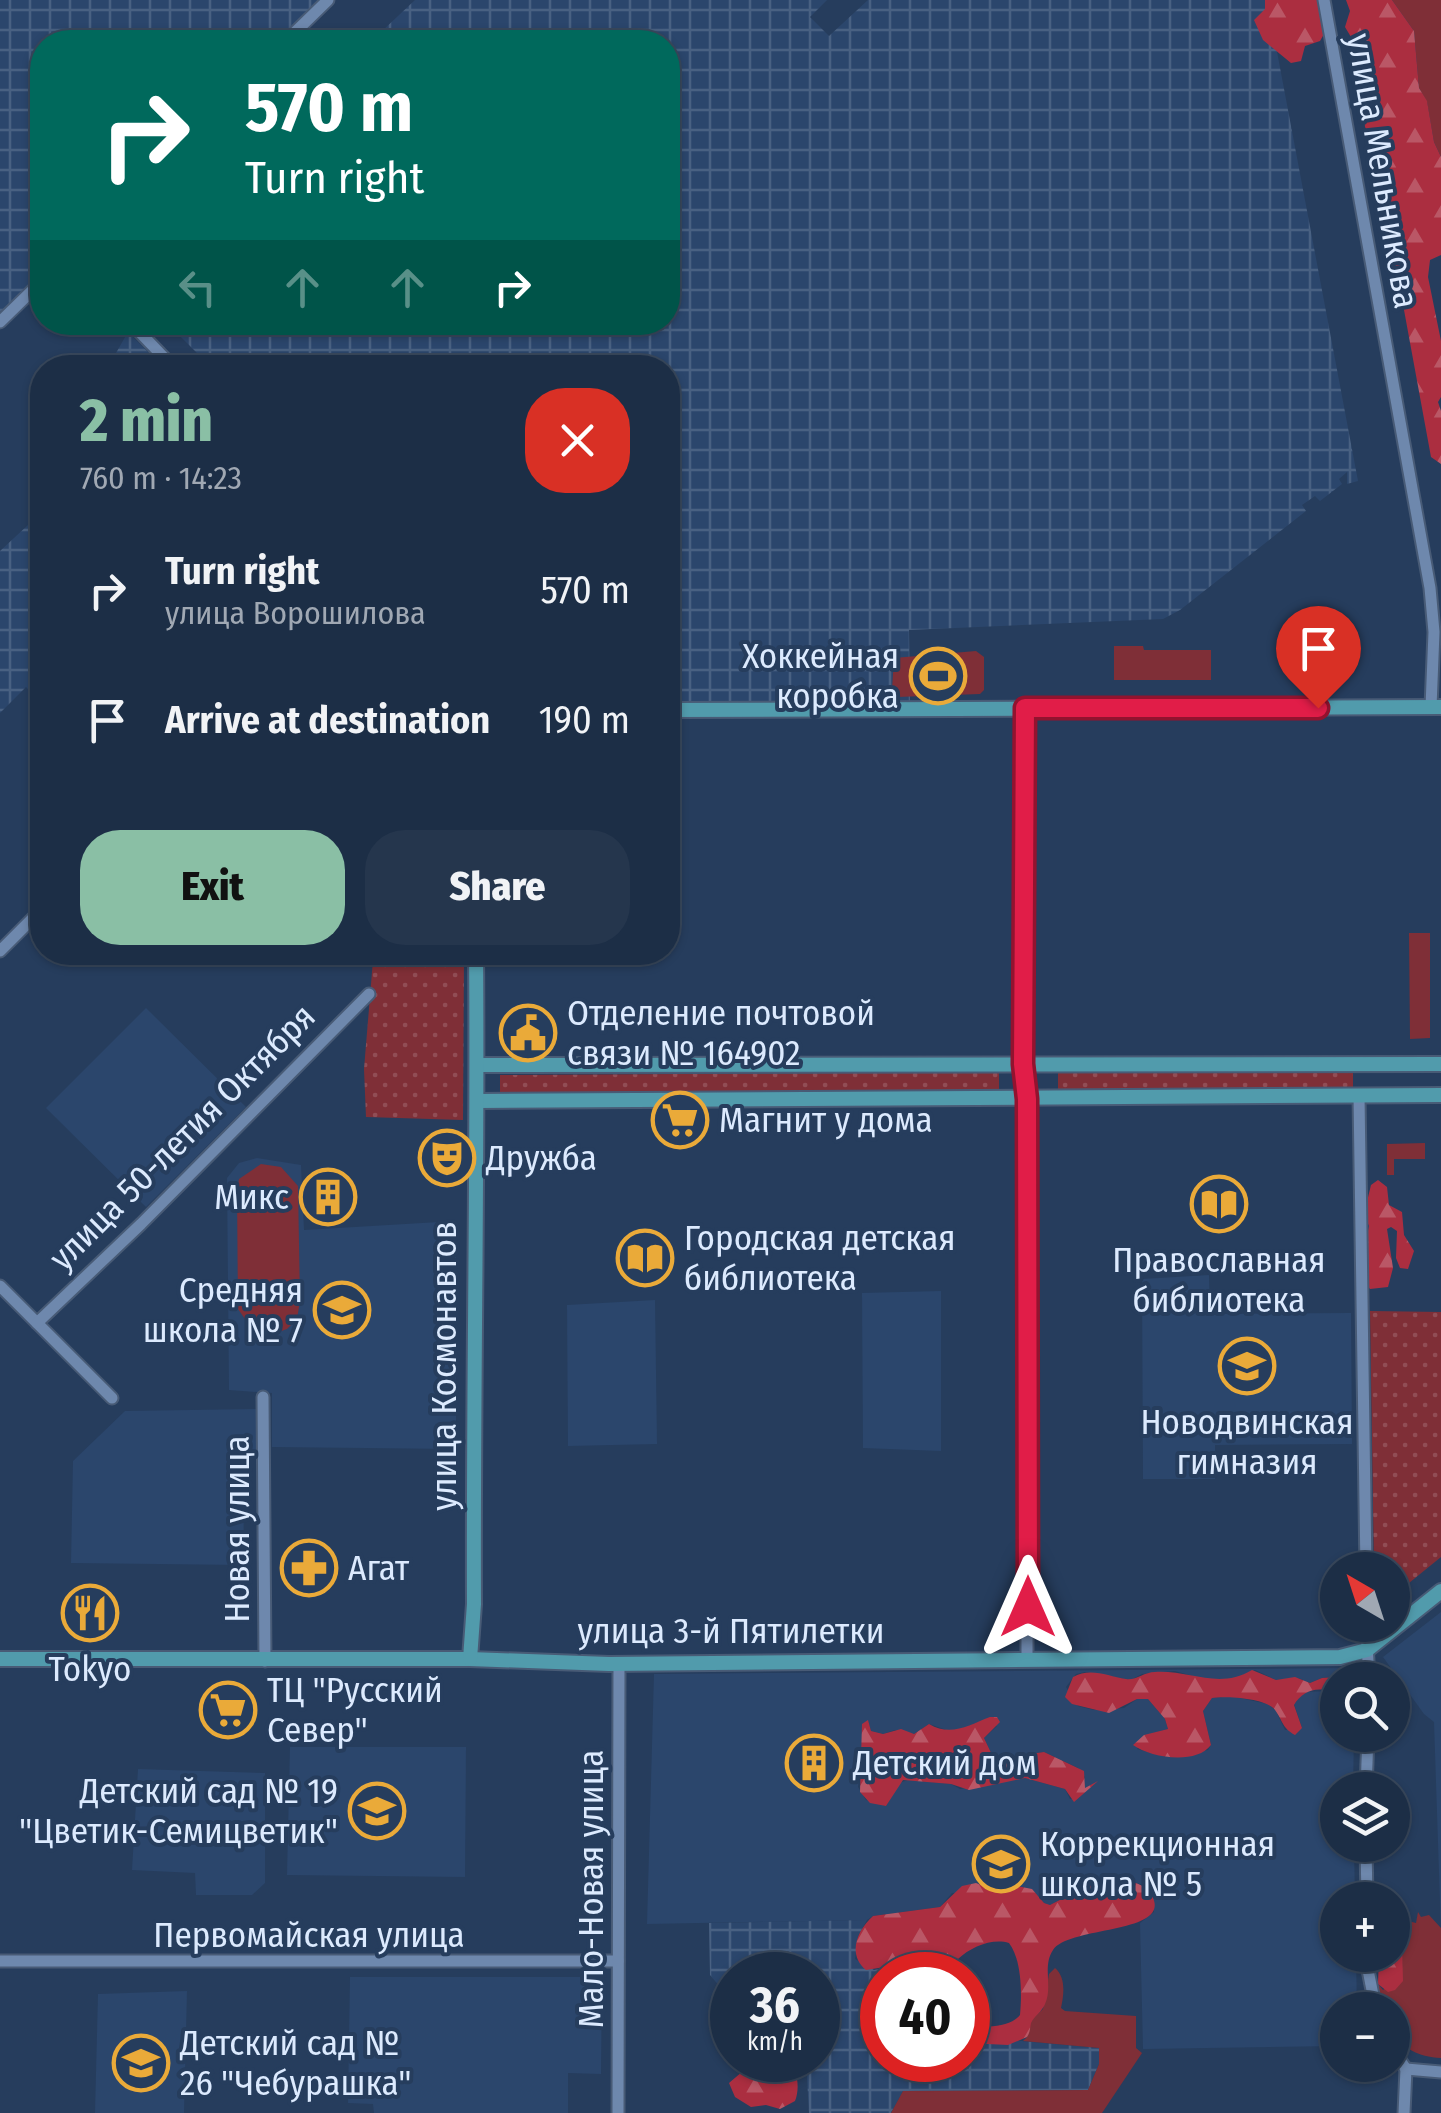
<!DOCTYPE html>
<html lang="en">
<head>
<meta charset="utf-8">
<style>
	:root { --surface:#1c2e46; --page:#25364d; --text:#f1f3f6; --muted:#a0a8b3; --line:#3a4a5f; --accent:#8abfa5 }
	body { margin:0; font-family:"Fira Sans Condensed",sans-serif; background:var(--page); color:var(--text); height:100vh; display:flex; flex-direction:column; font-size:38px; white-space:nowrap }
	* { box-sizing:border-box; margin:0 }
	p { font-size:32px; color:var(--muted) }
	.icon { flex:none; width:55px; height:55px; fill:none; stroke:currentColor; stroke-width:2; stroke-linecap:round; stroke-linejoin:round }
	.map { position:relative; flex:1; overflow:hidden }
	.side { position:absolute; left:30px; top:355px; width:650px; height:610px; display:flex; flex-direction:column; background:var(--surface); border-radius:40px; box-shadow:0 2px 8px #0004,0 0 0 2px var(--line) }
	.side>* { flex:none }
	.guide { position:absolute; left:30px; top:30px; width:650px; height:305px; border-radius:40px; box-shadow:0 2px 8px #0004,0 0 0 2px var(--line); background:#00695c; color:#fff; overflow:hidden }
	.needle { width:65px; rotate:321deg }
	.fabs { position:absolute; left:1320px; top:1552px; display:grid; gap:20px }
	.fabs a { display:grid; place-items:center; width:90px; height:90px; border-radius:50%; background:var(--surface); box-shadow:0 2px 8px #0004,0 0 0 2px var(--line); font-size:50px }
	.speed { position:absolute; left:710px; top:1952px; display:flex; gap:20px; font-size:50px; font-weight:700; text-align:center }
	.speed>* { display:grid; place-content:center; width:130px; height:130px; border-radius:50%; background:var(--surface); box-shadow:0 2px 8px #0004,0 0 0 2px var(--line); line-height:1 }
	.speed small { font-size:25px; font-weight:400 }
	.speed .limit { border:15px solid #d22; background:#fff; color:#111 }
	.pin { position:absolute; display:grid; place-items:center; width:85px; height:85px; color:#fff; margin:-102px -42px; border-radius:50% 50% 50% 0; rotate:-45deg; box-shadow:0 0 10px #0007 }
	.pin .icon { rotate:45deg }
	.me { position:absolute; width:110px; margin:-55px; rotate:0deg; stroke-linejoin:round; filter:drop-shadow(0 0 8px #0008) }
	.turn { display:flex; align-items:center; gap:35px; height:210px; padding:0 50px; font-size:45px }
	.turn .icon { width:130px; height:130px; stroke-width:2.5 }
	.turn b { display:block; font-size:70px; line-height:85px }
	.lanes { display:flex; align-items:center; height:95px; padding:0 50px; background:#0003; justify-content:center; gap:50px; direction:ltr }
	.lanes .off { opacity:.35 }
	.round { display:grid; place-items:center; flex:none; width:105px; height:105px; border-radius:40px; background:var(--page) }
	.head { display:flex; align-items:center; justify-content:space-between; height:170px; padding:0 50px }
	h1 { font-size:60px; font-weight:800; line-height:75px; color:var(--accent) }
	.action { display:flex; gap:20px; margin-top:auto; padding:20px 50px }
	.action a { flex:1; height:115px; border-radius:40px; background:var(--accent); color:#111; font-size:40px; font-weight:800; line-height:115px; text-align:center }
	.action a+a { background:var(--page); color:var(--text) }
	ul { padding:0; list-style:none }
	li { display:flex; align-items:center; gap:30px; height:130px; padding:0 50px }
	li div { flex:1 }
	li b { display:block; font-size:38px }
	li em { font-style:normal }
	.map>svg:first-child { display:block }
	.built { fill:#2b466c; fill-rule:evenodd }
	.industrial { fill:url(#industrial-grid) }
	.grass { fill:#7f2f37 }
	.forest { fill:url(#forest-firs) }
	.park { fill:url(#park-dots) }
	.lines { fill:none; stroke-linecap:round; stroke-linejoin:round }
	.minor-casing { stroke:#485b76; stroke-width:15 }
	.major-casing { stroke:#485b76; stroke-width:18 }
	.minor { stroke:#6e88ad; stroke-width:11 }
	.major { stroke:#519bac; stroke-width:14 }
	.route-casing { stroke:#92132f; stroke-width:25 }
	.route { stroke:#e11d48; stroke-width:18 }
	.labels { text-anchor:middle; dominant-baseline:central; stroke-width:8; stroke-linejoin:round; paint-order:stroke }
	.street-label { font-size:35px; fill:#dceafe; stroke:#263d5d }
	.poi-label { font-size:35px; fill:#dceafe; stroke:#263d5d; text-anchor:start }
</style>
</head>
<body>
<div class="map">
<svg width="1441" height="2113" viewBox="0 0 1441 2113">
	<defs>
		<pattern id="industrial-grid" width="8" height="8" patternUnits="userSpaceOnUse" patternTransform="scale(2.5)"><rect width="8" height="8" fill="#2b466c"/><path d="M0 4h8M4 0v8" fill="none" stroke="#496182"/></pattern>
		<pattern id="forest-firs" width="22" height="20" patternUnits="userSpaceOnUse" patternTransform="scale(2.5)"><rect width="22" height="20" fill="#ab2e40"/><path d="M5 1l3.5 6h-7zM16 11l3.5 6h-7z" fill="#ba5766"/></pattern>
		<pattern id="park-dots" width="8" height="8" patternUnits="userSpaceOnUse" patternTransform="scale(2.5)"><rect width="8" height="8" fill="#7f2f37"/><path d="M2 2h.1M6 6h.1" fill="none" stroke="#914d55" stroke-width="1.8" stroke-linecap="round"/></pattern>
	</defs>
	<rect width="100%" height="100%" fill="#263d5d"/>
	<g class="built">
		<path d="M146 1008 246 1107 146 1207 46 1108Z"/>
		<path d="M257 1158 301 1165 304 1230 456 1221V1449L272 1447V1393L229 1390 227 1178 239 1163Z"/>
		<path d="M1209 1275 1210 1314 1351 1313 1352 1444 1215 1445V1479H1143L1142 1279Z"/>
		<path d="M941 1291V1451L863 1448 862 1293Z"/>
		<path d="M655 1300 657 1444 568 1446 567 1305Z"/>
		<path d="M258 1409 257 1451 243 1453 244 1565 71 1563 73 1461 125 1411Z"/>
		<path d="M1441 1612V1933L1434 1722 1424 1714 1383 1657Z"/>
		<path d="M1355 1668V1680L1344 1676 1322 1678 1310 1683 1298 1678 1276 1680 1255 1670 1229 1681H1210L1175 1671 1142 1674 1131 1680 1085 1672 1076 1674 1066 1687 1078 1706 1094 1710 1124 1708 1137 1699H1148L1165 1719 1168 1729 1150 1734 1137 1749 1167 1757 1208 1750 1211 1745 1203 1711 1212 1698 1231 1696 1268 1704 1276 1711 1285 1730 1302 1728 1294 1704 1304 1692 1330 1691 1337 1697 1338 1735 1351 1740 1354 1735 1353 1790H1338V1845H1354L1355 1900H1338V1955H1356L1357 2010H1338L1337 2046 1143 2049 1140 1923 1154 1912V1901L1143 1885 1136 1883 1087 1886 1050 1905 1044 1903 1031 1889 1017 1886 999 1892 952 1893 940 1907 873 1916 867 1920 647 1924 654 1674ZM868 1721 871 1731 883 1734 895 1730 914 1734 929 1724 949 1731 961 1730 978 1722 997 1726 984 1738 994 1759 1044 1752 1078 1768 1085 1777 1084 1788 1079 1798 1070 1799 1065 1789 1025 1778 960 1789 951 1784 908 1780 899 1783 886 1806 866 1800 858 1787 863 1741Z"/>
		<path d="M290 1747H466L465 1877 287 1875Z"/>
		<path d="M138 1769 265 1773V1883L252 1895H196L195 1873 132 1870Z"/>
		<path d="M350 1977H602L601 2074 568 2073V2113H374L373 2104 348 2103Z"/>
		<path d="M187 1991 184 2113H95L98 1994Z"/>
	</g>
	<g class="industrial">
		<path d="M0 0H323L280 42H42V277L0 319Z"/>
		<path d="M415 0H827L810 17 829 36 868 0H1293L1271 20 1358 481 1347 484V472L1339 479 1342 484 1320 501 1315 496 1302 505 1306 511 1180 610 1163 619 909 630 910 704 668 703V368L210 366 167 323 668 322V42H382L381 32Z"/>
		<path d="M128 332 163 367H90L116 353Z"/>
		<path d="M42 512V701L26 687 0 713V551Z"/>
		<path d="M867 1920 858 1936 855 1959 874 1970 891 1966 914 1970 915 1975H882V2060H968V2036L1099 2048V2064L1088 2090 903 2091 891 2113H809L806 2060H818V1975H732V2001L710 1975 709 1923Z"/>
	</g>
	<g class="grass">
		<path d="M1392 0H1441V157L1434 142 1427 102 1419 88 1414 31Z"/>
		<path d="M1114 646H1143L1144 650H1211V680H1114Z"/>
		<path d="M976 651 984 657V690L980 694 897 697 892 690 894 658Z"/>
		<path d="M1409 933H1430V1038L1410 1039Z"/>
		<path d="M1425 1143V1159H1394V1175H1387V1144Z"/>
		<path d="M261 1164 281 1167 298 1186 300 1301 297 1319 287 1329 276 1333 263 1334 252 1329 238 1309 237 1191 239 1179Z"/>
		<path d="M1418 1912 1421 1917 1429 1915 1441 1928V2058C1409 2056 1393 2043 1392 2010H1384L1378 1997V1984L1383 1990 1401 1975C1406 1947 1393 1940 1393 1917L1416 1923Z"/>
		<path d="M1055 1968C1066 1977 1064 1995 1061 2008L1065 2011 1136 2016V2048L1142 2053 1102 2113H891L903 2091 1088 2090 1099 2064V2048L1023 2041 1027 2037 1031 2020 1043 2009 1049 1974Z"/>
	</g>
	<g class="forest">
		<path d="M1265 0H1318L1324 34 1320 41 1305 46 1301 61 1291 63 1263 40 1254 20 1265 9Z"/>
		<path d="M1346 0H1392L1414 31 1419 88 1427 101 1434 142 1441 157V255L1430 260 1428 277 1441 341V397L1438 402 1441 411V464L1431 457 1402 299 1395 278 1396 258 1389 247 1381 215 1374 166V142L1365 127 1363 101 1351 57 1354 42 1345 27 1350 11Z"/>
		<path d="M1378 1180 1387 1187 1389 1205 1402 1212 1404 1235 1414 1251 1408 1269 1400 1268 1396 1258 1397 1231 1391 1227 1387 1229 1393 1268 1388 1287 1370 1289 1367 1285 1365 1245 1369 1226 1364 1214 1371 1185Z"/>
		<path d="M1252 1670 1276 1680 1295 1677 1310 1683 1322 1678 1350 1676 1353 1680H1338L1337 1697C1324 1684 1303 1689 1294 1705L1302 1728 1295 1735C1282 1728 1283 1721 1275 1710 1266 1698 1226 1696 1212 1698L1203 1711 1211 1745C1196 1765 1151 1758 1133 1745L1144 1735 1168 1729 1165 1719 1148 1699H1137L1109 1713 1072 1704 1065 1697 1073 1677C1090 1667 1108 1676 1126 1679 1135 1681 1144 1672 1155 1672 1190 1670 1219 1690 1252 1670Z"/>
		<path d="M990 1717H997L1000 1722 984 1738 994 1759 1044 1752 1084 1771 1085 1788 1098 1781 1074 1802 1065 1789 1025 1778 969 1790 951 1784 903 1780 886 1806 870 1803 860 1792 862 1724 868 1720 871 1731 883 1734 901 1729 914 1734 929 1724C951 1737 969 1725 990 1717Z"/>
		<path d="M976 1883 999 1892 1017 1886 1032 1889 1044 1903 1050 1905 1087 1886 1136 1883C1144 1886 1149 1890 1153 1898 1169 1934 1069 1926 1053 1950 1042 1966 1053 1987 1045 2004 1042 2012 1034 2016 1031 2023 1030 2028 1030 2033 1027 2037L1008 2045 968 2043V2020C979 2031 1011 2027 1020 2015 1022 1994 1022 1960 1009 1943 992 1938 971 1947 958 1959L957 1975H931L891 1966 866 1970C847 1955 857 1930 873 1916L940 1907 962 1886Z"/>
		<path d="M1393 1927 1402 1947 1403 1981 1395 1990 1388 1992 1378 1984 1379 1955H1392Z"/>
		<path d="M756 2060H788C798 2071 800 2088 795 2101L780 2109 766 2105 751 2107 735 2097 729 2083Z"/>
	</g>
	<g class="park">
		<path d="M464 956 463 1120 366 1117 364 1069 373 960Z"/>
		<path d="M1353 1070V1088L1058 1091V1073Z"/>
		<path d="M999 1072V1090L500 1093V1075Z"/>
		<path d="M1370 1311 1441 1312V1557L1393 1596 1392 1570H1374Z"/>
	</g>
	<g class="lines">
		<g class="minor-casing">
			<g id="minor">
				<path d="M1324 0 1430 588 1434 632 1431 707"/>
				<path d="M285 42 328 0"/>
				<path d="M0 322 42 281"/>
				<path d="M130 322 174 368"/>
				<path d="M1025 708 1023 1064 1027 1099V1659"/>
				<path d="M0 951 42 909"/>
				<path d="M1359 1096 1366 1570"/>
				<path d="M0 1286 112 1398"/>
				<path d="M37 1323 141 1224 369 994"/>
				<path d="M263 1397 265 1661"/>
				<path d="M1366 1625 1369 1680"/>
				<path d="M1366 1790 1368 1735"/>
				<path d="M1366 1845 1367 1900"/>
				<path d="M1365 1955 1376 2010"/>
				<path d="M0 1961H618"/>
				<path d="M1392 2048 1406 2069"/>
				<path d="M1406 2069 1441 2072"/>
				<path d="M618 2113 619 1664"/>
				<path d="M1404 2113 1406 2069"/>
			</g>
		</g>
		<g class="major-casing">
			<g id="major">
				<path d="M668 710 1441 707"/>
				<path d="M477 1065 1441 1064"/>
				<path d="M479 1101 1441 1095"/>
				<path d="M0 1659H470L609 1664 1340 1657 1367 1650 1441 1591"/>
				<path d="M470 1659 474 1604C473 1387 478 1170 476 952"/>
			</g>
		</g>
		<use href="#minor" class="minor"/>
		<use href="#major" class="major"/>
	</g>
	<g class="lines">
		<g class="route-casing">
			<path id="route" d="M1028 1607 1027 1099 1023 1064 1025 708H1318"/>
		</g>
		<use href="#route" class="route"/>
	</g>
	<defs>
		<g id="stadium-ring" transform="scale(2.875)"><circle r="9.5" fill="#263d5d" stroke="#eaaa39" stroke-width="1.5"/><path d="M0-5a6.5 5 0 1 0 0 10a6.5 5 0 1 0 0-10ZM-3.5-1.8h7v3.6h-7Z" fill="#eaaa39"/></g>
		<g id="civic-ring" transform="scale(2.875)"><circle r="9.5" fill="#263d5d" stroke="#eaaa39" stroke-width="1.5"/><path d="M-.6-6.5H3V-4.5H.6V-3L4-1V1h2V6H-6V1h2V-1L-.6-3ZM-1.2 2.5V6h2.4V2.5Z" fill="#eaaa39"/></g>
		<g id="supermarket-ring" transform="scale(2.875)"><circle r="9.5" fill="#263d5d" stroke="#eaaa39" stroke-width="1.5"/><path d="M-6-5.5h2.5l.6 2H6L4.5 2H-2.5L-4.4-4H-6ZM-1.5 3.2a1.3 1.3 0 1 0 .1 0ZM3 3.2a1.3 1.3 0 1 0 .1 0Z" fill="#eaaa39"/></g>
		<g id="theatre-ring" transform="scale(2.875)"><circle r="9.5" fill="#263d5d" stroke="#eaaa39" stroke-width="1.5"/><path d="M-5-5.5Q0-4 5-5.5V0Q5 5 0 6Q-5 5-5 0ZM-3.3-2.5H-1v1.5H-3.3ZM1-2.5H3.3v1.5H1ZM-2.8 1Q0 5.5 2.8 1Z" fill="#eaaa39"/></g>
		<g id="building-ring" transform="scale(2.875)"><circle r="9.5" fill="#263d5d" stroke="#eaaa39" stroke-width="1.5"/><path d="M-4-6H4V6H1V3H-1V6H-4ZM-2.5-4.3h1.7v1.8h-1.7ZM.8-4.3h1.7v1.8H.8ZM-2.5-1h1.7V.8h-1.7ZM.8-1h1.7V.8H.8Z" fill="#eaaa39"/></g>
		<g id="library-ring" transform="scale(2.875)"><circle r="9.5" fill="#263d5d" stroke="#eaaa39" stroke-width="1.5"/><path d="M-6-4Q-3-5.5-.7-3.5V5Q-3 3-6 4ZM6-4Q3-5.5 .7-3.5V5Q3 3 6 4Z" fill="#eaaa39"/></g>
		<g id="school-ring" transform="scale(2.875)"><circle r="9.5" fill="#263d5d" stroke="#eaaa39" stroke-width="1.5"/><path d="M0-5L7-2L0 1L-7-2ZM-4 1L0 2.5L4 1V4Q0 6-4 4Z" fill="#eaaa39"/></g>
		<g id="pharmacy-ring" transform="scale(2.875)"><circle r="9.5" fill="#263d5d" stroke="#eaaa39" stroke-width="1.5"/><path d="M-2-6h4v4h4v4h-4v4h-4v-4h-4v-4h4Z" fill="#eaaa39"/></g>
		<g id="restaurant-ring" transform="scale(2.875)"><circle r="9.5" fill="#263d5d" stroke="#eaaa39" stroke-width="1.5"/><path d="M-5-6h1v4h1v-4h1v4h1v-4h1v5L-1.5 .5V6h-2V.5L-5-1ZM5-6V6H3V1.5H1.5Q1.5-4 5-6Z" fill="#eaaa39"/></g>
	</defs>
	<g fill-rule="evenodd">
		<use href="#stadium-ring" x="938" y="676"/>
		<use href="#civic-ring" x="528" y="1033"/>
		<use href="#supermarket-ring" x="680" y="1120"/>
		<use href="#theatre-ring" x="447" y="1158"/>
		<use href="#building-ring" x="328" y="1197"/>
		<use href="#library-ring" x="1219" y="1204"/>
		<use href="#library-ring" x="645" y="1258"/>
		<use href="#school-ring" x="342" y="1310"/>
		<use href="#school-ring" x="1247" y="1366"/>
		<use href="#pharmacy-ring" x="309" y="1568"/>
		<use href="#restaurant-ring" x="90" y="1613"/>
		<use href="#supermarket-ring" x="228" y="1710"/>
		<use href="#building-ring" x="814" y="1763"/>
		<use href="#school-ring" x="377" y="1811"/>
		<use href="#school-ring" x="1001" y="1864"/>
		<use href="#school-ring" x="141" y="2063"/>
	</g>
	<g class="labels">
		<g class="street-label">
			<text transform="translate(1383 171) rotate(80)">улица Мельникова</text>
			<text transform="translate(182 1137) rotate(-45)">улица 50-летия Октября</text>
			<text transform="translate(444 1366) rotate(-90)">улица Космонавтов</text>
			<text transform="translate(237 1529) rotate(-90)">Новая улица</text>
			<text x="731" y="1631">улица 3-й Пятилетки</text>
			<text transform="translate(591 1889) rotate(-90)">Мало-Новая улица</text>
			<text x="309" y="1935">Первомайская улица</text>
		</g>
		<g class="poi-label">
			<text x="899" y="656" text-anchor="end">Хоккейная<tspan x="899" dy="40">коробка</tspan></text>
			<text x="567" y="1013">Отделение почтовой<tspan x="567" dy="40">связи № 164902</tspan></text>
			<text x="719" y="1120">Магнит у дома</text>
			<text x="486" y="1158">Дружба</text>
			<text x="289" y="1197" text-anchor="end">Микс</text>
			<text x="684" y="1238">Городская детская<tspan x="684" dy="40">библиотека</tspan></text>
			<text x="1219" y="1260" text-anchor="middle">Православная<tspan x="1219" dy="40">библиотека</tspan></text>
			<text x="303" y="1290" text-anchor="end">Средняя<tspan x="303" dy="40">школа № 7</tspan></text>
			<text x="1247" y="1422" text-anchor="middle">Новодвинская<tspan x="1247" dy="40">гимназия</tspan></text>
			<text x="348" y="1568">Агат</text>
			<text x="90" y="1669" text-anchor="middle">Tokyo</text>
			<text x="267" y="1690">ТЦ "Русский<tspan x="267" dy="40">Север"</tspan></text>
			<text x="853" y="1763">Детский дом</text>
			<text x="338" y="1791" text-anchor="end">Детский сад № 19<tspan x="338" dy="40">"Цветик-Семицветик"</tspan></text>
			<text x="1040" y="1844">Коррекционная<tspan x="1040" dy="40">школа № 5</tspan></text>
			<text x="180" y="2043">Детский сад №<tspan x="180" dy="40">26 "Чебурашка"</tspan></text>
		</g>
	</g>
</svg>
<div class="fabs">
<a><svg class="needle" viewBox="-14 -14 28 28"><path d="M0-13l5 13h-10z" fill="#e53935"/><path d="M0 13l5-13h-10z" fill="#a0a8b3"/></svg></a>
<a><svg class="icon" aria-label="search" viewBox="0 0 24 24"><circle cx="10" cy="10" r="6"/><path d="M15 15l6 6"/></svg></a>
<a><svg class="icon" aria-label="layers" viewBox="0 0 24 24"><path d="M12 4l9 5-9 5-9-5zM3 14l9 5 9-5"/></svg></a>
<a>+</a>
<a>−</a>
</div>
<div class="speed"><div>36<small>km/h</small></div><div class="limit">40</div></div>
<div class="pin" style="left:1318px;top:708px;background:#d93025"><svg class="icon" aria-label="arrive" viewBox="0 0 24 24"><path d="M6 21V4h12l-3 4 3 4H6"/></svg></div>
<svg class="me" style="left:1028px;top:1607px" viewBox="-20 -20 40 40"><path d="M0-17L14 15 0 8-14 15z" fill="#e11d48" stroke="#fff" stroke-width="4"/></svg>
<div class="guide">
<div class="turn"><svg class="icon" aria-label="right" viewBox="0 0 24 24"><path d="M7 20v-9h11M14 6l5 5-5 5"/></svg><div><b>570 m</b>Turn right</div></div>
<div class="lanes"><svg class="icon off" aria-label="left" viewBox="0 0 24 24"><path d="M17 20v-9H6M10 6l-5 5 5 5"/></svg><svg class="icon off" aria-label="ahead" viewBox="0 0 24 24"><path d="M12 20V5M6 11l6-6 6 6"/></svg><svg class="icon off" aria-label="ahead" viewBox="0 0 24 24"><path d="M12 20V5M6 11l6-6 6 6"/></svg><svg class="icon" aria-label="right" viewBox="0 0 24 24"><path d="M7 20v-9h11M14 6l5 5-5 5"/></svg></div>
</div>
<section class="side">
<div class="head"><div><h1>2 min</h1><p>760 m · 14:23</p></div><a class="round" style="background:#d93025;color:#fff"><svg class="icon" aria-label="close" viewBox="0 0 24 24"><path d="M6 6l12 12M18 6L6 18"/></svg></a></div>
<ul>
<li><svg class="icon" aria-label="right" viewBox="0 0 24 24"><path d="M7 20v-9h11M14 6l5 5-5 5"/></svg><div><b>Turn right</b><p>улица Ворошилова</p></div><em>570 m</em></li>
<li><svg class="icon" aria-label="arrive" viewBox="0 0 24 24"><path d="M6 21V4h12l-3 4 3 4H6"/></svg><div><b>Arrive at destination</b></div><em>190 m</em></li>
</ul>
<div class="action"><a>Exit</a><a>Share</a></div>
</section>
</div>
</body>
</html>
